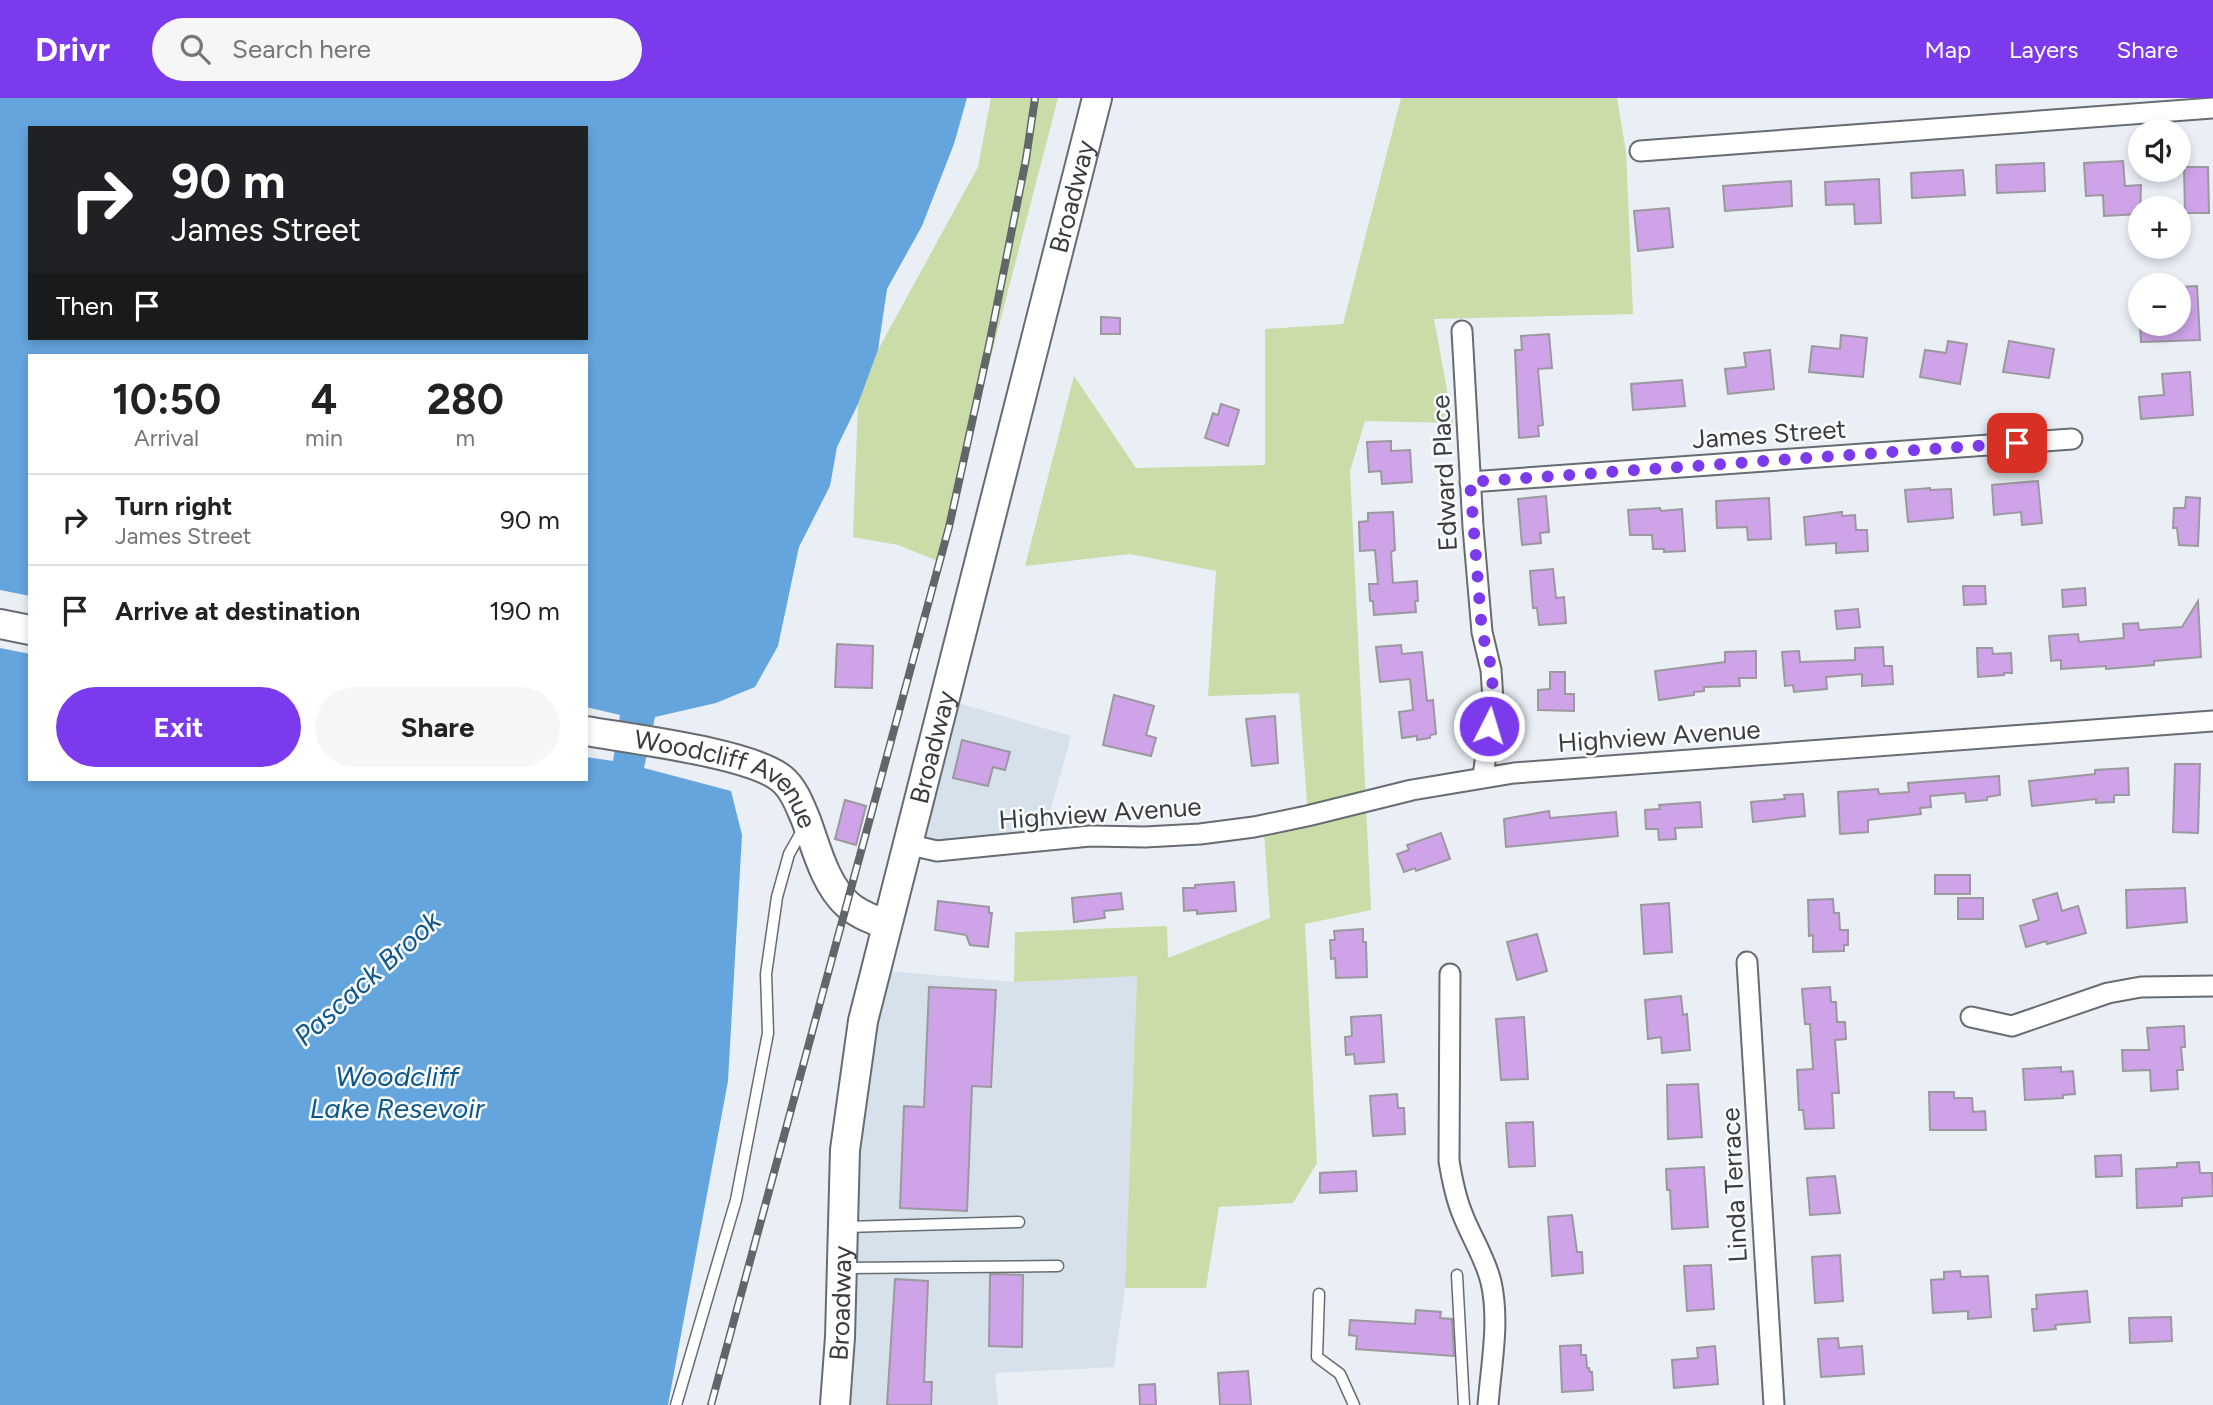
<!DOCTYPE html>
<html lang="en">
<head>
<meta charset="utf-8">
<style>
	:root { --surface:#fff; --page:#f6f6f6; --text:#222; --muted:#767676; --line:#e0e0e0; --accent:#7c3aed }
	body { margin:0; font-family:Figtree,sans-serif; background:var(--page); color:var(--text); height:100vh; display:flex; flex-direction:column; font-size:26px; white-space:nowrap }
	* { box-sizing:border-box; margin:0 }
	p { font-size:23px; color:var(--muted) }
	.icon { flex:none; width:38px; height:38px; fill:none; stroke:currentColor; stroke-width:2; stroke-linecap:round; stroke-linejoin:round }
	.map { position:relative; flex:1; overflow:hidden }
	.drawer { position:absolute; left:28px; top:256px; width:560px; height:427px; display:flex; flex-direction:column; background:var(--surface); border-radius:0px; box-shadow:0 4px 10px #0003 }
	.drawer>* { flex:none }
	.banner { position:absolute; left:28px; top:28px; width:560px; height:214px; border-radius:0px; box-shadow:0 4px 10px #0003; background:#202124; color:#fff; overflow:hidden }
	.tools { position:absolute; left:2128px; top:21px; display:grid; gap:14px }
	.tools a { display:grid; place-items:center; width:63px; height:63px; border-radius:50%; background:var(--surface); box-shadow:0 4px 10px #0003; font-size:35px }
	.pin { position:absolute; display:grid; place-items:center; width:60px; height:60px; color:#fff; margin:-30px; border-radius:14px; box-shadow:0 4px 10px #0006 }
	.me { position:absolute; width:77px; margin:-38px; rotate:5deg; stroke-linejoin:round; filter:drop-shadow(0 0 5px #0008) }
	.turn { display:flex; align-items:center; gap:24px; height:147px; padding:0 28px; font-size:32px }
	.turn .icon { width:91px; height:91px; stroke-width:2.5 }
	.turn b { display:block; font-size:49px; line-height:60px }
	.then { display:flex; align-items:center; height:66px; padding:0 28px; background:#0003; gap:14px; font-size:26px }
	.eta { display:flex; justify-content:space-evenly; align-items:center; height:119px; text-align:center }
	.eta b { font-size:42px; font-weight:700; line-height:49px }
	.primary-button { display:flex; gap:14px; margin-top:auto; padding:14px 28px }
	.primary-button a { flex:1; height:80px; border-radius:42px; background:var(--accent); color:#fff; font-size:28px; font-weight:700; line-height:80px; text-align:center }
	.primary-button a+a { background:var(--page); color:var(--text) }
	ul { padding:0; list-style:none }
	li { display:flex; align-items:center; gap:21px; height:91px; padding:0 28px; border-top:2px solid var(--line) }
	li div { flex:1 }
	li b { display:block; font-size:26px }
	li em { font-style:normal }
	header { display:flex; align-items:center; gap:42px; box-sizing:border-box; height:98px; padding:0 35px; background:var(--accent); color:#fff }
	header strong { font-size:33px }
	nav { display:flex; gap:38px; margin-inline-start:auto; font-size:24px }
	.search { width:490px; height:63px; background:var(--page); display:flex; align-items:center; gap:18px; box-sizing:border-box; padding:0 24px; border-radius:38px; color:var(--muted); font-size:26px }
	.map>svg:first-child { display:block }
	.built { fill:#d6e1ec }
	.green { fill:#cadca7 }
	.water { fill:#65a5de; fill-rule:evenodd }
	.building { fill:#cea3e8; stroke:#9b989e; stroke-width:2 }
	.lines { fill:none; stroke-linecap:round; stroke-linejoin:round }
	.lane-casing { stroke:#676c71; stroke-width:13 }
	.street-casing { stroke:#676c71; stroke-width:23 }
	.secondary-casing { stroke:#676c71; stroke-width:32 }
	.lane { stroke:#fff; stroke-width:10 }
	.street { stroke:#fff; stroke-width:19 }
	.secondary { stroke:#fff; stroke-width:28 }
	.rail-casing { stroke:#636669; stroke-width:8 }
	.rail { stroke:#fafcfe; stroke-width:5; stroke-dasharray:16; stroke-linecap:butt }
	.route { stroke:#7c3aed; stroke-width:12; stroke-dasharray:0 21.6 }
	.labels { text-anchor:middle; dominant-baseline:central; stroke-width:5; stroke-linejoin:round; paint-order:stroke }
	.street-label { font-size:26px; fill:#3a3c3e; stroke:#fafcfe }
	.water-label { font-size:28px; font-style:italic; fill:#0e578c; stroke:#fafcfe }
</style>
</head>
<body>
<header>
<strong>Drivr</strong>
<div class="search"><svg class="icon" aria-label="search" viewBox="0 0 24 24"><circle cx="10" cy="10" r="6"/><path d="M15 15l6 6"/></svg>Search here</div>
<nav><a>Map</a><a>Layers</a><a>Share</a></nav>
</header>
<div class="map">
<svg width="2213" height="1307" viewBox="0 0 2213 1307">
	<rect width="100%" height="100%" fill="#e9eff5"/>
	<g class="built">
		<path d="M944 601 1071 638 1042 743 906 746Z"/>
		<path d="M875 872 1014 884 1137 877 1125 1190 1114 1269 995 1275 998 1307H835Z"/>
	</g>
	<g class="green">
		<path d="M991 0H1058L938 463 898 447 853 439 858 306 878 252 978 69Z"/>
		<path d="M1401 0H1617L1626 54 1633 216 1434 221 1453 325 1365 323 1350 373 1371 812 1305 826 1317 1065 1293 1105 1219 1109 1206 1190H1125L1137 878 1014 884 1015 834 1167 828 1168 860 1270 820 1263 721 1308 719 1299 595 1208 598 1216 473 1130 456 1025 468 1074 278 1136 370 1265 367V231L1343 226Z"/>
	</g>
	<path class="water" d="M0 0H967L954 46 922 128 887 191 878 252 858 306 837 349 830 388 799 449 778 548 755 589 716 605 655 619 644 670 731 693 742 737 728 983 668 1307H0V550L30 556V681H586V659L613 663 620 617 586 609V257H30V498L0 492ZM30 30H586V240H30Z"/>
	<g class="building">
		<path d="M2123 63 2125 88 2141 87 2140 116 2104 118 2103 97 2086 98 2084 65Z"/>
		<path d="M2044 65 2045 93 1997 95 1996 67Z"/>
		<path d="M2184 69H2208L2209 115H2185Z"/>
		<path d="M1963 72 1965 97 1912 100 1911 75Z"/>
		<path d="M1879 81 1881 125 1855 126 1854 106 1826 107 1825 84Z"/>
		<path d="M1791 83 1792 108 1725 113 1723 88Z"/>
		<path d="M1669 110 1673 149 1638 153 1634 113Z"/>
		<path d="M2197 188 2200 242 2141 244 2140 226H2179V189Z"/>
		<path d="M1101 219 1120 220V236H1101Z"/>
		<path d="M1549 236 1552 270 1538 271 1543 327 1538 328 1539 338 1519 340 1515 252H1522L1521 238Z"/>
		<path d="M1841 237 1867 240 1863 279 1809 274 1812 248 1840 251Z"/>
		<path d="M1948 243 1967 246 1960 286 1920 279 1925 252 1946 255Z"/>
		<path d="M2009 243 2054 251 2049 280 2003 274Z"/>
		<path d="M1770 252 1774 291 1728 296 1725 271 1746 269 1744 255Z"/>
		<path d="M2190 274 2193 317 2141 321 2139 299 2164 297 2162 276Z"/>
		<path d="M1682 282 1685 308 1633 312 1631 286Z"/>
		<path d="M1221 306 1239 312 1228 348 1205 340 1213 315 1218 317Z"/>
		<path d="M1391 343V353L1410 352 1412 384 1382 386 1381 373 1369 374 1367 344Z"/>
		<path d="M2038 383 2042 425 2022 427 2021 414 1994 417 1992 387Z"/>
		<path d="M1930 390V392L1951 391 1953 420 1908 424 1905 392Z"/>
		<path d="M1546 398 1549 434 1540 435 1541 445 1522 447 1518 401Z"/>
		<path d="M2186 399 2200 400 2198 448 2179 447 2177 430H2173L2174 410H2185Z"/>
		<path d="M1769 400 1771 441 1748 442 1747 429 1717 430 1716 403Z"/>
		<path d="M1660 410 1661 413 1682 411 1685 453 1664 454V451H1653L1652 437H1630L1628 412Z"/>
		<path d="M1393 414 1395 452 1391 454 1393 485 1417 483 1418 503H1415L1416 514 1374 517 1373 503H1370L1369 486H1378L1375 452 1360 453 1359 424 1368 423V415Z"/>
		<path d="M1842 414V418L1855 417 1856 432H1867L1868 453 1836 455V445L1806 447 1804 419Z"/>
		<path d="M1553 471 1556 500 1564 499 1566 525 1539 527 1537 510H1533L1530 473Z"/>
		<path d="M1963 488H1985L1986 506 1964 507Z"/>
		<path d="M2085 490 2086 507 2063 509 2062 492Z"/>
		<path d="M2198 503 2201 559 2154 563V567L2106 571V568L2061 571V562L2051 563 2049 538 2078 536 2079 544 2124 540 2123 526 2138 525 2139 532 2182 529Z"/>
		<path d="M1858 511 1860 529 1837 531 1835 513Z"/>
		<path d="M837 546 873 548 872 590 835 589Z"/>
		<path d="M1401 547 1402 556 1422 554 1427 603 1433 602 1436 636 1430 637V640L1417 642V638L1402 640 1399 614 1413 612 1410 581 1380 584 1376 549Z"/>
		<path d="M1883 549 1884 568H1892L1893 586 1862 588V576L1826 579 1827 591 1794 594 1793 587 1785 588 1782 554 1799 553 1800 564 1855 562V550Z"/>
		<path d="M1977 550H1992L1993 556 2011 555 2012 575H2004V577L1978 579Z"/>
		<path d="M1756 553V580H1739L1740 588 1704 589V593L1694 594V597L1659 602 1655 573 1725 564V554Z"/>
		<path d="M1550 574H1565V596H1574V613L1538 612V592L1550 591Z"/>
		<path d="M1114 597 1154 608 1146 637 1156 640 1151 658 1103 647Z"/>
		<path d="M1275 618 1278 665 1252 668 1246 621Z"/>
		<path d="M962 642 1010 654 1005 672 993 669 988 688 953 680Z"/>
		<path d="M2175 666H2200L2198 735 2173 734Z"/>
		<path d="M2128 670 2129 697H2114V704L2096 705V701L2032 708 2029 683 2095 676V672Z"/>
		<path d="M1999 678 2000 697 1987 699V702L1966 704 1965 695 1930 698 1931 709 1920 710 1921 716 1868 722V734L1840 736 1838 694 1878 691 1879 696 1909 694 1908 685Z"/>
		<path d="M1803 696 1805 718 1753 724 1751 704 1785 701 1784 697Z"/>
		<path d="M845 702 866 708 856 747 835 741Z"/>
		<path d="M1700 704 1702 729 1675 730 1676 741 1659 742 1658 731H1646L1645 712 1660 711 1659 707Z"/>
		<path d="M1549 713 1550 720 1616 714 1618 738 1506 749 1504 721Z"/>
		<path d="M1441 735 1450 761 1416 773 1415 770 1404 774 1397 756 1409 752 1407 747Z"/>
		<rect x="1935" y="777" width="35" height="19"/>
		<path d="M1234 784 1236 813 1197 816V812L1184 813 1183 790H1195V787Z"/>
		<path d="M2185 790 2187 824 2127 830 2126 792Z"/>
		<path d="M1121 795 1123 811 1104 813 1105 820 1074 824 1072 800Z"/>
		<path d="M2057 795 2062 813 2078 808 2086 835 2047 846 2046 843 2026 849 2020 828 2039 822 2033 802Z"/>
		<rect x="1958" y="800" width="25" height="21"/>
		<path d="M1833 801 1834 815H1839L1840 832H1848V847H1844V853L1813 854V837L1809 838 1808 802Z"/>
		<path d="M938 803 989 809V815H992L988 849 970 847 966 837 935 832Z"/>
		<path d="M1669 805 1672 854 1644 856 1641 807Z"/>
		<path d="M1363 831V844H1366L1367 879 1336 880 1335 860 1331 861 1330 842H1335L1334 833Z"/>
		<path d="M1537 836 1547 873 1517 882 1507 844Z"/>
		<path d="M929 889 996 892 991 989 972 988 967 1113 900 1110 904 1008 924 1009Z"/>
		<path d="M1830 889 1831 904H1836L1837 924H1845L1846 941 1835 942 1839 995H1832L1834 1030 1805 1031 1803 1012H1799L1797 972 1813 971 1810 926H1805L1802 891Z"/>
		<path d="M1681 898 1683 917 1687 916 1690 952 1662 955 1661 939 1648 941 1645 902Z"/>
		<path d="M1381 917 1384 964 1355 966 1354 956 1346 957 1345 939 1352 938 1351 919Z"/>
		<path d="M1524 919 1528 981 1501 982 1496 921Z"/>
		<path d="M2184 928 2185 949H2181L2183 972H2177L2178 991 2151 993 2150 972 2123 973 2122 952H2149L2147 930Z"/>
		<path d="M2061 969V974L2073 973 2075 996 2063 997V1000L2025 1002 2023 971Z"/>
		<path d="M1698 986 1702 1039 1668 1041 1667 987Z"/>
		<path d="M1929 994H1954V1000H1972L1973 1014 1985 1013 1986 1032H1930Z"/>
		<path d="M1397 996 1398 1010H1404L1405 1036 1373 1038 1370 998Z"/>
		<path d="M1533 1024 1535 1068 1509 1069 1506 1025Z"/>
		<path d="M2121 1057 2122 1078 2096 1079 2095 1058Z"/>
		<path d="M2199 1064 2200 1075H2212L2213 1098 2182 1100V1108L2137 1110 2136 1071 2177 1069V1065Z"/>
		<path d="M1704 1069 1708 1129 1672 1131 1670 1092H1667L1666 1071Z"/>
		<path d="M1356 1073 1357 1093 1320 1095V1075Z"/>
		<path d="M1835 1078 1840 1115 1810 1117 1807 1080Z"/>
		<path d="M1572 1117 1577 1154H1582L1583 1175 1552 1178 1548 1119Z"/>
		<path d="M1840 1157 1843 1203 1815 1205 1812 1159Z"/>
		<path d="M1711 1167 1714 1211 1687 1213 1684 1168Z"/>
		<path d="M1960 1173 1961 1179 1988 1178 1991 1219 1968 1221V1213L1933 1215 1931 1182 1944 1181V1174Z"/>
		<path d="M990 1176 1023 1177 1022 1249 989 1248Z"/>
		<path d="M895 1181 928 1183 924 1284H932L931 1307H887Z"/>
		<path d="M2087 1193 2090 1224 2055 1227 2056 1231 2034 1233 2032 1211H2037L2036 1197Z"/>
		<path d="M1416 1212 1441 1214 1440 1220 1452 1221 1454 1258 1356 1251 1357 1238 1349 1237 1350 1222 1415 1226Z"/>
		<path d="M2171 1219 2172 1243 2130 1245 2129 1220Z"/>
		<path d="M1838 1240 1839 1250 1862 1248 1864 1276 1821 1279 1818 1241Z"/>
		<path d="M1581 1247V1257H1586L1587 1270H1589L1590 1274H1592L1593 1292 1562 1294 1560 1248Z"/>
		<path d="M1715 1248 1718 1286 1674 1290 1672 1262 1698 1260 1697 1250Z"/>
		<path d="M1248 1273 1251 1307H1220L1218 1275Z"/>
		<path d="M1155 1286 1156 1307H1140L1139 1287Z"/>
	</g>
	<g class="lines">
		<g class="lane-casing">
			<g id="lane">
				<path d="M846 1129 1019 1124"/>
				<path d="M845 1170 1058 1168"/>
				<path d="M1457 1177 1464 1307"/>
				<path d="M1319 1196 1317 1259 1340 1276 1354 1307"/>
				<path d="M676 1307 736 1102 768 935 766 876 777 799 789 756 803 731"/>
			</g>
		</g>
		<g class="street-casing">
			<g id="street">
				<path d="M1640 53 2213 10"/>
				<path d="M1462 233 1473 429 1482 534 1491 572 1493 602 1483 679"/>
				<path d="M1470 384 2072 341"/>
				<path d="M906 746 937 753 1090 738 1145 739 1200 736 1254 729 1307 718 1412 692 1514 675 2213 623"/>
				<path d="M1747 864 1774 1307"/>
				<path d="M1450 876 1449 1063C1452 1081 1455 1098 1462 1115 1471 1139 1485 1159 1491 1184 1500 1224 1491 1267 1488 1307"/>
				<path d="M1971 919 2012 928 2108 895 2141 889 2213 888"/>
			</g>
		</g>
		<g class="secondary-casing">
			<g id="secondary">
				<path d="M0 526 30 532"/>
				<path id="s1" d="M586 633C631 641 751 655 782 681 794 691 800 708 806 722 816 749 825 787 848 807 859 817 873 821 886 827"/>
				<path id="s2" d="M835 1307 840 1239 845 1052 863 923 1097 0"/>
			</g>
		</g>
		<use href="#lane" class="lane"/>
		<use href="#street" class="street"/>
		<use href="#secondary" class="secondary"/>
		<g class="rail-casing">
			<path id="rail" d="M711 1307 949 429 989 247 1026 61 1035 0"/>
		</g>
		<use href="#rail" class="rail"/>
	</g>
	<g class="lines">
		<path class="route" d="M1489 628 1493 603 1492 572 1482 534 1470 384 2017 345"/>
	</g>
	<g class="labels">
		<g class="street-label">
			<text stroke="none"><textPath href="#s2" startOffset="1236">Broadway</textPath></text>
			<text transform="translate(1769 336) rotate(-4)">James Street</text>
			<text transform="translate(1444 375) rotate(-93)">Edward Place</text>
			<text transform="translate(1659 638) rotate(-4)">Highview Avenue</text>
			<text stroke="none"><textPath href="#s2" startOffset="668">Broadway</textPath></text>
			<text stroke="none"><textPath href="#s1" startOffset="154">Woodcliff Avenue</textPath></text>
			<text transform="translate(1100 715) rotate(-4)">Highview Avenue</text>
			<text transform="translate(1734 1087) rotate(-93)">Linda Terrace</text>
			<text stroke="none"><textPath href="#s2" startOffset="102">Broadway</textPath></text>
		</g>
		<g class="water-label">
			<text transform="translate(367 880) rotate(-42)">Pascack Brook</text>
			<text x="397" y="978">Woodcliff<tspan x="397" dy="32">Lake Resevoir</tspan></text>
		</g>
	</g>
</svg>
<div class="tools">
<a><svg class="icon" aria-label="sound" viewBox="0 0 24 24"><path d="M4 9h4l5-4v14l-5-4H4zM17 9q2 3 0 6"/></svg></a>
<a>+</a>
<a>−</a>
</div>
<div class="pin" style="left:2017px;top:345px;background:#d93025"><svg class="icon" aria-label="arrive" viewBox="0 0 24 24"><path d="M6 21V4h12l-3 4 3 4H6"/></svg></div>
<svg class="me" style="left:1489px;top:628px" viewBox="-20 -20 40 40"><circle r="17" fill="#7c3aed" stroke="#fff" stroke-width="3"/><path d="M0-11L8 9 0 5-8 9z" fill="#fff"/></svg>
<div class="banner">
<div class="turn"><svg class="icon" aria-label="right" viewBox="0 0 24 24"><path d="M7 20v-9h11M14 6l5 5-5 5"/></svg><div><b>90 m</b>James Street</div></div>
<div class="then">Then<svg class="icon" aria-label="arrive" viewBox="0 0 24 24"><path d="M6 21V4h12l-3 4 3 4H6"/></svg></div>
</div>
<section class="drawer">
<div class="eta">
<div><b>10:50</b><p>Arrival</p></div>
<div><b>4</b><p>min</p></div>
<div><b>280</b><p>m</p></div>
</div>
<ul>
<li><svg class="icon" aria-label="right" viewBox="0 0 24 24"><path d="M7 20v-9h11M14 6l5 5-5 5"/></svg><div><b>Turn right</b><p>James Street</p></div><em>90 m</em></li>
<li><svg class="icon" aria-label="arrive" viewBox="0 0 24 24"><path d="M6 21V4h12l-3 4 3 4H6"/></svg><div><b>Arrive at destination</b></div><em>190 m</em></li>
</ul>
<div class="primary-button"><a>Exit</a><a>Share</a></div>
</section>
</div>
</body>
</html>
